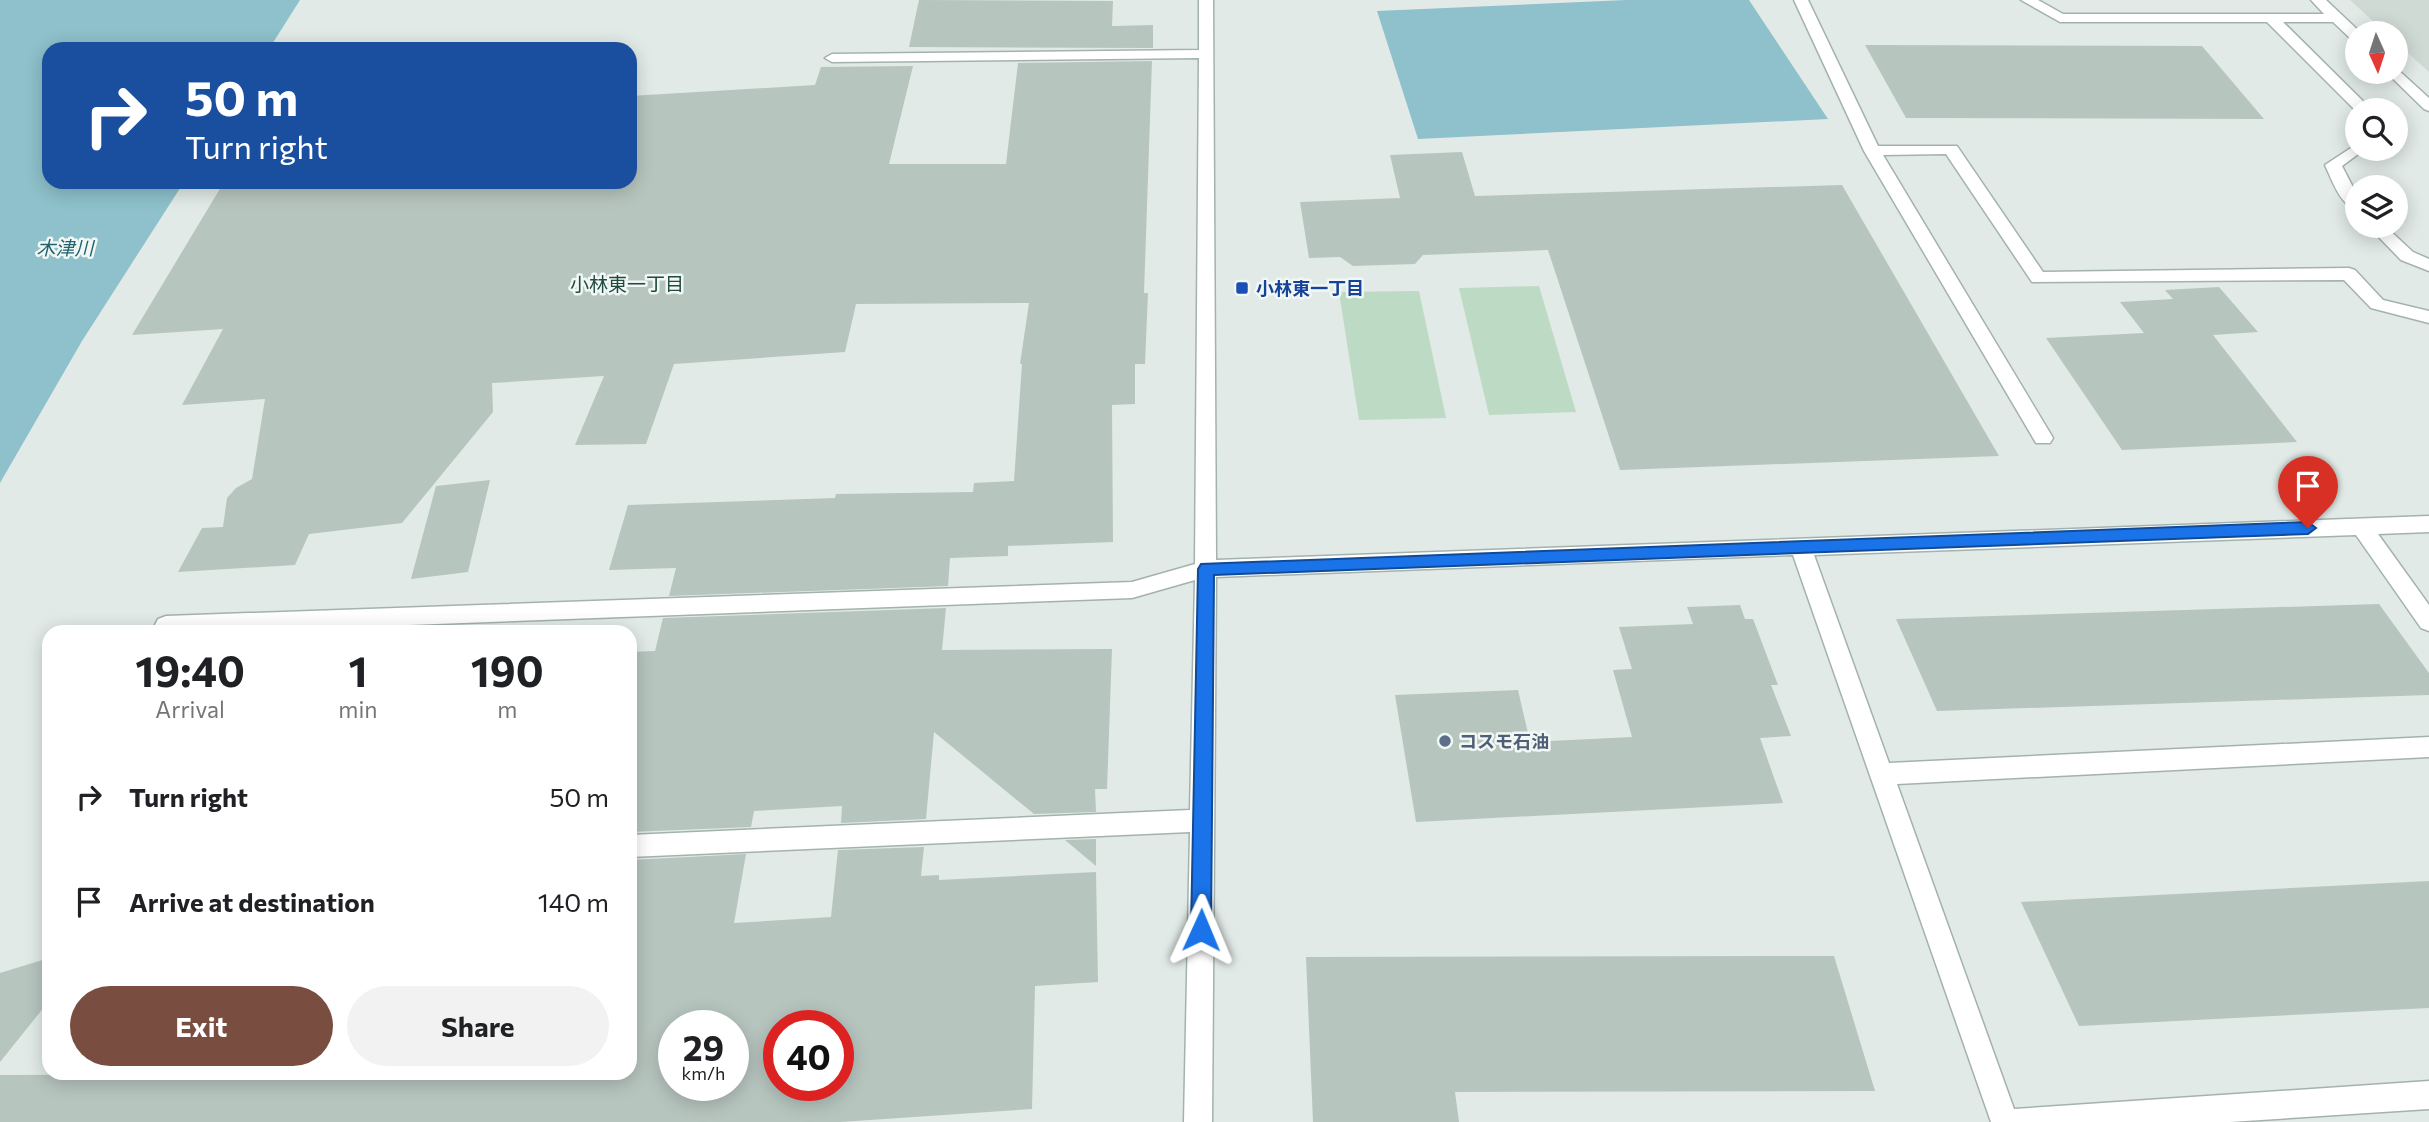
<!DOCTYPE html>
<html lang="en">
<head>
<meta charset="utf-8">
<style>
	:root { --surface:#fff; --page:#f2f2f2; --text:#202124; --muted:#757577; --accent:#794e41 }
	body { margin:0; font-family:Commissioner,"Noto Sans JP",sans-serif; background:var(--page); color:var(--text); height:100vh; display:flex; flex-direction:column; font-size:26px; white-space:nowrap }
	* { box-sizing:border-box; margin:0 }
	p { font-size:23px; color:var(--muted) }
	.icon { flex:none; width:38px; height:38px; fill:none; stroke:currentColor; stroke-width:2; stroke-linecap:round; stroke-linejoin:round }
	.map { position:relative; flex:1; overflow:hidden }
	.details { position:absolute; left:42px; top:625px; width:595px; height:455px; display:flex; flex-direction:column; background:var(--surface); border-radius:21px; box-shadow:0 4px 18px #0003 }
	.details>* { flex:none }
	.banner { position:absolute; left:42px; top:42px; width:595px; height:147px; border-radius:21px; box-shadow:0 4px 18px #0003; background:#1a4fa0; color:#fff; overflow:hidden }
	.needle { width:46px; rotate:177deg }
	.fabs { position:absolute; left:2345px; top:21px; display:grid; gap:14px }
	.fabs a { display:grid; place-items:center; width:63px; height:63px; border-radius:50%; background:var(--surface); box-shadow:0 4px 18px #0003; font-size:35px }
	.speed { position:absolute; left:658px; top:1010px; display:flex; gap:14px; font-size:35px; font-weight:700; text-align:center }
	.speed>* { display:grid; place-content:center; width:91px; height:91px; border-radius:50%; background:var(--surface); box-shadow:0 4px 18px #0003; line-height:1 }
	.speed small { font-size:18px; font-weight:400 }
	.speed .limit { border:10px solid #d22; background:#fff; color:#111 }
	.pin { position:absolute; display:grid; place-items:center; width:60px; height:60px; color:#fff; margin:-72px -30px; border-radius:50% 50% 50% 0; rotate:-45deg; box-shadow:0 0 7px #0007 }
	.pin .icon { rotate:45deg }
	.me { position:absolute; width:77px; margin:-38px; rotate:1deg; stroke-linejoin:round; filter:drop-shadow(0 0 5px #0008) }
	.turn { display:flex; align-items:center; gap:24px; height:147px; padding:0 28px; font-size:32px }
	.turn .icon { width:91px; height:91px; stroke-width:2.5 }
	.turn b { display:block; font-size:49px; line-height:60px }
	.eta { display:flex; justify-content:space-evenly; align-items:center; height:119px; text-align:center }
	.eta b { font-size:42px; font-weight:700; line-height:49px }
	.primary-button { display:flex; gap:14px; margin-top:auto; padding:14px 28px }
	.primary-button a { flex:1; height:80px; border-radius:42px; background:var(--accent); color:#fff; font-size:28px; font-weight:700; line-height:80px; text-align:center }
	.primary-button a+a { background:var(--page); color:var(--text) }
	ul { padding:0; list-style:none }
	li { display:flex; align-items:center; gap:21px; height:105px; padding:0 28px }
	li div { flex:1 }
	li b { display:block; font-size:26px }
	li em { font-style:normal }
	.map>svg:first-child { display:block }
	.built { fill:#d0dad5 }
	.green { fill:#bcdac4 }
	.water { fill:#8ec1cb }
	.building { fill:#b7c5bf; fill-rule:evenodd }
	.lines { fill:none; stroke-linecap:round; stroke-linejoin:round }
	.minor-casing { stroke:#a4b2ad; stroke-width:3 }
	.minor { fill:#fff; fill-rule:evenodd }
	.route { fill:#1a73e8; stroke:#114b97; stroke-width:2 }
	.transit-dot { fill:#1a4fb4; stroke:#f1f7f4; stroke-width:2.5 }
	.service-dot { fill:#5c6f8a; stroke:#f1f7f4; stroke-width:2.5 }
	.labels { text-anchor:middle; dominant-baseline:central; stroke-width:5; stroke-linejoin:round; paint-order:stroke }
	.transit-label { font-size:18px; font-weight:bold; fill:#164399; stroke:#f1f7f4; text-anchor:start }
	.service-label { font-size:18px; font-weight:bold; fill:#4e5e75; stroke:#f1f7f4; text-anchor:start }
	.water-label { font-size:19px; font-style:italic; fill:#226370; stroke:#f1f7f4 }
	.neighbourhood-label { font-size:19px; fill:#214a40; stroke:#f1f7f4 }
</style>
</head>
<body>
<div class="map">
<svg width="2429" height="1122" viewBox="0 0 2429 1122">
	<rect width="100%" height="100%" fill="#e1eae6"/>
	<path class="built" d="M2350 0H2429V72L2396 42V33H2386Z"/>
	<g class="green">
		<path d="M1539 286 1576 412 1489 415 1459 288Z"/>
		<path d="M1419 291 1446 418 1359 420 1339 292Z"/>
	</g>
	<g class="water">
		<path d="M0 0H300L269 49H49V182H184L82 341 0 483Z"/>
		<path d="M1626 0H1749L1828 119 1418 139 1377 11Z"/>
	</g>
	<g class="building">
		<path d="M919 0 1113 1 1112 26 1153 25V48L909 47Z"/>
		<path d="M1865 45 2202 46 2264 119 1906 118Z"/>
		<path d="M1152 61 1144 293H1148L1145 364H1135V404L1112 405 1113 542 1008 546V556L950 558 948 586 669 596 676 568 609 570 628 505 835 498 836 494 973 492 974 483 1014 481 1022 364H1020L1029 303 856 304 845 352 674 364 646 444 575 445 604 376 492 383 493 412 402 523 309 534 295 565 178 572 202 528 223 527 227 498 236 488 252 479 265 399 182 405 223 329 132 335 224 182H630V96L815 85 821 67 913 66 889 164H1006L1018 63Z"/>
		<path d="M1462 152 1475 196 1842 185 1999 456 1620 470 1548 250 1423 255 1415 264 1353 266 1340 257 1309 258 1300 202 1400 198 1390 155Z"/>
		<path d="M2219 287 2258 332 2213 335 2297 442 2122 450 2046 338 2144 333 2120 302 2173 299 2165 290Z"/>
		<path d="M490 480 468 572 411 579 436 486Z"/>
		<path d="M2379 604 2429 673V695L1937 711 1896 619Z"/>
		<path d="M1740 605 1745 619H1753L1778 685H1771L1791 736 1760 738 1783 803 1416 822 1395 695 1518 690 1530 742 1632 737 1613 670 1632 669 1619 627 1693 624 1687 607Z"/>
		<path d="M946 608 942 650 1112 649 1107 789H1095L1096 812 1034 814 934 732 926 819 841 823 842 806 754 811 751 827 630 832V652L655 651 663 618Z"/>
		<path d="M1096 839V866L1065 840Z"/>
		<path d="M924 847 921 876 939 875V880L1096 872 1098 982 1035 986 1032 1109 840 1122H0V1075L630 1073V860L746 854 734 923 831 917 838 850ZM674 1026H733V1085H674ZM779 1026H838V1085H779Z"/>
		<path d="M2429 881V1008L2079 1026 2021 902Z"/>
		<path d="M1834 956 1875 1091 1455 1092 1459 1122H1313L1306 957Z"/>
		<path d="M49 958V1001L0 1062V973Z"/>
	</g>
	<g class="lines">
		<g class="minor-casing">
			<g id="minor">
				<path d="M1199 0H1213L1216 560 2429 516V532L2378 534 2429 605V631L2421 628 2356 535 1814 555 1889 763 2429 737V757L1897 784 2014 1109 2429 1081V1109L2230 1122H1991L1793 555 1216 577 1212 1122H1184L1190 832 630 857V835L1190 810 1195 580 1132 598 222 632 158 631 155 625 158 619 166 616 1132 582 1195 564 1199 58 832 62 825 58 832 54 1199 50Z"/>
				<path d="M1794 0H1808L1878 146H1957L2043 272 2349 268 2355 270 2383 300 2429 311V323L2371 308 2344 280 2032 282 1946 154 1883 155 2053 438 2050 443H2036L1864 151Z"/>
				<path d="M2021 0H2038L2063 14H2324L2311 0H2326L2361 33H2357V41L2352 40 2333 22H2283L2372 110 2357 112 2267 22H2060Z"/>
				<path d="M2396 68 2429 98V111L2424 109 2386 72H2396Z"/>
				<path d="M2357 144V149H2365L2342 166 2357 195V210C2340 205 2332 180 2325 165Z"/>
				<path d="M2368 226H2385L2413 252 2429 259V271L2401 260Z"/>
			</g>
		</g>
		<use href="#minor" class="minor"/>
	</g>
	<path class="route" d="M2308 522 2316 528 2308 534 1214 575 1211 930 1208 936 1201 939 1194 936 1191 930 1198 569 1201 564Z"/>
	<rect class="transit-dot" x="1235" y="281" width="14" height="14" rx="3.5"/>
	<circle class="service-dot" cx="1445" cy="741" r="7"/>
	<g class="labels">
		<g class="transit-label">
			<text x="1256" y="288">小林東一丁目</text>
		</g>
		<g class="service-label">
			<text x="1459" y="741">コスモ石油</text>
		</g>
		<g class="water-label">
			<text x="65" y="247">木津川</text>
		</g>
		<g class="neighbourhood-label">
			<text x="627" y="283">小林東一丁目</text>
		</g>
	</g>
</svg>
<div class="fabs">
<a><svg class="needle" viewBox="-14 -14 28 28"><path d="M0-13l5 13h-10z" fill="#e53935"/><path d="M0 13l5-13h-10z" fill="#757577"/></svg></a>
<a><svg class="icon" aria-label="search" viewBox="0 0 24 24"><circle cx="10" cy="10" r="6"/><path d="M15 15l6 6"/></svg></a>
<a><svg class="icon" aria-label="layers" viewBox="0 0 24 24"><path d="M12 4l9 5-9 5-9-5zM3 14l9 5 9-5"/></svg></a>
</div>
<div class="speed"><div>29<small>km/h</small></div><div class="limit">40</div></div>
<div class="pin" style="left:2308px;top:528px;background:#d93025"><svg class="icon" aria-label="arrive" viewBox="0 0 24 24"><path d="M6 21V4h12l-3 4 3 4H6"/></svg></div>
<svg class="me" style="left:1201px;top:930px" viewBox="-20 -20 40 40"><path d="M0-17L14 15 0 8-14 15z" fill="#1a73e8" stroke="#fff" stroke-width="4"/></svg>
<div class="banner">
<div class="turn"><svg class="icon" aria-label="right" viewBox="0 0 24 24"><path d="M7 20v-9h11M14 6l5 5-5 5"/></svg><div><b>50 m</b>Turn right</div></div>
</div>
<section class="details">
<div class="eta">
<div><b>19:40</b><p>Arrival</p></div>
<div><b>1</b><p>min</p></div>
<div><b>190</b><p>m</p></div>
</div>
<ul>
<li><svg class="icon" aria-label="right" viewBox="0 0 24 24"><path d="M7 20v-9h11M14 6l5 5-5 5"/></svg><div><b>Turn right</b></div><em>50 m</em></li>
<li><svg class="icon" aria-label="arrive" viewBox="0 0 24 24"><path d="M6 21V4h12l-3 4 3 4H6"/></svg><div><b>Arrive at destination</b></div><em>140 m</em></li>
</ul>
<div class="primary-button"><a>Exit</a><a>Share</a></div>
</section>
</div>
</body>
</html>
